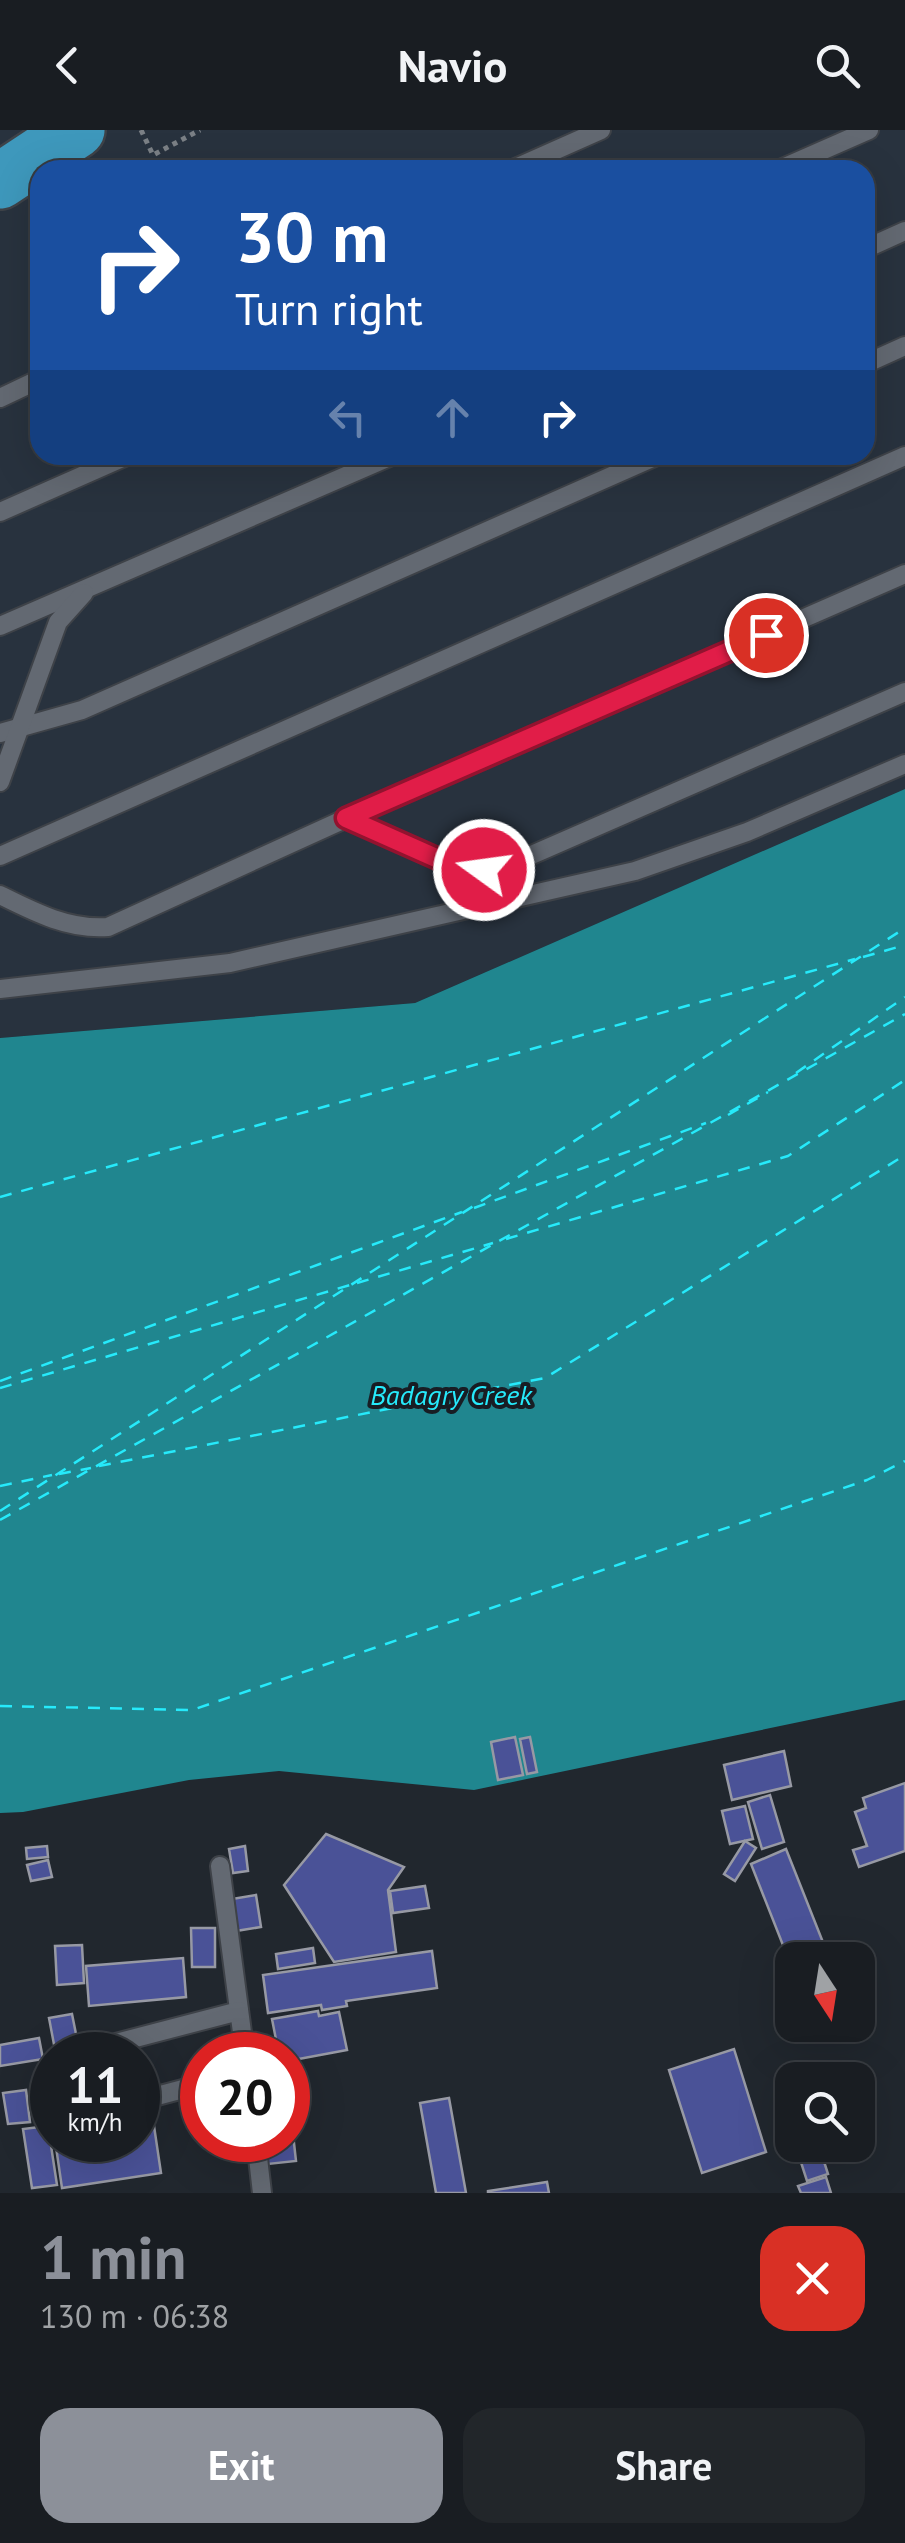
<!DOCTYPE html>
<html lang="en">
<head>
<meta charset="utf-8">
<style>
	:root { --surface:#191d22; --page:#22262a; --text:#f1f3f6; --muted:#9fa2a5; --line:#373b40; --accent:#8c9099 }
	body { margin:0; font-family:"PT Sans",sans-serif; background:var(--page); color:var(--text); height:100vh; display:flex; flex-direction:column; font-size:38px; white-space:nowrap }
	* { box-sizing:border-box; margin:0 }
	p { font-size:32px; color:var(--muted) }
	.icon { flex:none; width:55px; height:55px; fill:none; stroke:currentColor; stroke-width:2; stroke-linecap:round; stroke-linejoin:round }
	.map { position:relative; height:2063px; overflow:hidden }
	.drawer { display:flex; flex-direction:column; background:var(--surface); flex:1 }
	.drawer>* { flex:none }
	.guide { position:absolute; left:30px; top:30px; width:845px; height:305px; border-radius:30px; box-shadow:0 10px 40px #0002,0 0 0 2px var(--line); background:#1a4fa0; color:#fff; overflow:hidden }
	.needle { width:65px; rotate:168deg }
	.tools { position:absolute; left:775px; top:1812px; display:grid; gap:20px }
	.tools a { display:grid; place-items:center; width:100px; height:100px; border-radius:20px; background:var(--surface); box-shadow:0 10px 40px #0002,0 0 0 2px var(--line); font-size:50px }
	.speed { position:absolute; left:30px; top:1902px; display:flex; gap:20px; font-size:50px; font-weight:700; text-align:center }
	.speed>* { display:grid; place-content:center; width:130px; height:130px; border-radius:50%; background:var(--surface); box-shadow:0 10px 40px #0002,0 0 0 2px var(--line); line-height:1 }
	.speed small { font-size:25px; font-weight:400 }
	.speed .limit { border:15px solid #d22; background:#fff; color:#111 }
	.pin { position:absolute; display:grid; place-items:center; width:85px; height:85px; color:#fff; margin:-42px; border:5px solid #fff; border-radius:50%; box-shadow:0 2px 10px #0007 }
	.me { position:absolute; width:110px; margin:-55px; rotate:284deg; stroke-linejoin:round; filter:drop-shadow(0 0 8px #0008) }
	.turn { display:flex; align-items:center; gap:35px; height:210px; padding:0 40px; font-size:45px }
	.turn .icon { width:130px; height:130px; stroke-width:2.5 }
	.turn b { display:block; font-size:70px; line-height:85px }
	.lanes { display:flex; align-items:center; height:95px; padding:0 40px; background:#0003; justify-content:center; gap:50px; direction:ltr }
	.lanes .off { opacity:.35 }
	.round { display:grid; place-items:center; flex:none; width:105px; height:105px; border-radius:30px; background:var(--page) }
	.overview { display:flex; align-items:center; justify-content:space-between; height:170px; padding:0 40px }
	h1 { font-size:60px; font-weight:800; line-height:75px; color:var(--accent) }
	.action { display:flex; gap:20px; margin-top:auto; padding:20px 40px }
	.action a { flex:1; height:115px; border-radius:30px; background:var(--accent); color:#fff; font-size:40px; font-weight:800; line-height:115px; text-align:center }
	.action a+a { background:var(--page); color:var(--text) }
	header { display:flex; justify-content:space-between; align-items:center; height:130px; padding:0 40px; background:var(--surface); font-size:45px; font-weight:800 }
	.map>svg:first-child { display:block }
	.built { fill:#28323e; fill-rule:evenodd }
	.water { fill:#20868f }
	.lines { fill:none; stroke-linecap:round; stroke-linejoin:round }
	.ferry { stroke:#26eafb; stroke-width:2.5; stroke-dasharray:12 10; stroke-linecap:butt }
	.building { fill:#4a5297; stroke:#9799a4; stroke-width:2.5 }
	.service-casing { stroke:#3e4248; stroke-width:22 }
	.motorway-casing { stroke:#3e4248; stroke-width:60 }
	.path { stroke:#7b8086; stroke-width:5; stroke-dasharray:5 5; stroke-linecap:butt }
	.service { stroke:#636972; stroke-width:18 }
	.motorway { stroke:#3e98bc; stroke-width:55 }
	.route-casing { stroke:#92132f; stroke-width:25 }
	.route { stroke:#e11d48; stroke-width:18 }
	.labels { text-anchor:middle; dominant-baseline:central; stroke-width:8; stroke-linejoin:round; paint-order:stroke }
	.water-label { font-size:28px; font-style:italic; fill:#26eafb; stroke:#181d24 }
</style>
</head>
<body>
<header><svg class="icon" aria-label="back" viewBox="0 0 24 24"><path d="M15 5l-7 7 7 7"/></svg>Navio<svg class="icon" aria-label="search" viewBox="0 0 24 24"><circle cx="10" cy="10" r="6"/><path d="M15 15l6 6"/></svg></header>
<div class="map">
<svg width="905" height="2063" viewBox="0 0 905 2063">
	<rect width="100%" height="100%" fill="#21272e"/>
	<path class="built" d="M0 0H905V659L415 873 0 908ZM40 40H865V325H40Z"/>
	<path class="water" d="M905 659V1570L474 1660 279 1641 189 1650 23 1682 0 1683V908L415 873Z"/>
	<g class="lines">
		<g class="ferry">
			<path d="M863 827 905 815"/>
			<path d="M796 943 905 867"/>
			<path d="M728 985 768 962"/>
			<path d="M0 1067 855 829"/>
			<path d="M474 1078 706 993"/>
			<path d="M506 1109 788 1026 905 950"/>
			<path d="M357 1153 493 1113"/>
			<path d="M0 1251 462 1082"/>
			<path d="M0 1258 350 1155"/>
			<path d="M99 1336 545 1248 905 1025"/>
			<path d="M59 1344 91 1338"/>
			<path d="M0 1356 52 1345"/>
			<path d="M0 1381 905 798"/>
			<path d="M0 1390 905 884"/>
			<path d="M0 1576 192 1580 867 1350 905 1331"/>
		</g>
	</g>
	<g class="building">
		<path d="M515 1607 523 1645 498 1650 491 1612Z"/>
		<path d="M530 1607 537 1642 527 1644 520 1609Z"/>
		<path d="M784 1621 791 1656 732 1670 724 1635Z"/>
		<path d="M905 1653V1721L859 1737 853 1720 867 1716 855 1682 866 1678 863 1668Z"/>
		<path d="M770 1665 784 1712 762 1719 748 1672Z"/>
		<path d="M745 1676 753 1709 730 1714 722 1681Z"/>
		<path d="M326 1704 404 1737 388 1760 396 1822 334 1832 284 1755Z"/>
		<path d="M745 1711 756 1718 735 1751 724 1744Z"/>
		<path d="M47 1716 48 1727 27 1729 26 1718Z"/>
		<path d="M245 1716 248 1741 233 1743 229 1719Z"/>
		<path d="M786 1719 830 1830H792V1838L751 1734Z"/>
		<path d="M48 1730 52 1747 31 1751 27 1735Z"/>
		<path d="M425 1756 429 1778 393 1783 390 1761Z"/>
		<path d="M256 1765 261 1797 236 1801 232 1769Z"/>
		<path d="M191 1798H215V1837H192Z"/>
		<path d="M82 1815 84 1853 57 1855 55 1816Z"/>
		<path d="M313 1818 315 1833 278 1839 276 1824Z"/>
		<path d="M432 1821 437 1858 346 1871 347 1876 322 1880 321 1875 268 1883 263 1845Z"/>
		<path d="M183 1828 186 1867 89 1876 86 1836Z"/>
		<path d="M318 1881 319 1886 339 1882 347 1920 288 1931V1925H279L272 1889Z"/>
		<path d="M72 1884 80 1924 56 1925 49 1888Z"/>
		<path d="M39 1908 43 1929 0 1936V1915Z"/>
		<path d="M734 1919 766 2022 702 2043 669 1940Z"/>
		<path d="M288 1959 296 2031 268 2034 265 2010H288Z"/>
		<path d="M26 1960 30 1992 8 1994 3 1963Z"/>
		<path d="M449 1968 466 2063H436L420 1973Z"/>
		<path d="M48 1996 57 2055 32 2058 23 1999Z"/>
		<path d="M154 1996 161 2043 62 2058 55 2010H138V1998Z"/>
		<path d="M819 2016 828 2044 807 2051 798 2023Z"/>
		<path d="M826 2047 831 2063H801L798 2056Z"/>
		<path d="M547 2052 549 2063H488V2061Z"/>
	</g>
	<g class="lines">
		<g class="service-casing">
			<g id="service">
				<path d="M511 40 601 0"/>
				<path d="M778 40 869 0"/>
				<path d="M865 119 905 101"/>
				<path d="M865 234 905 216"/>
				<path d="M0 268 40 249"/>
				<path d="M0 382 129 325"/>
				<path d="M0 496 394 325"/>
				<path d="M0 603 82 580 659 325"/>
				<path d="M0 652 58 492 84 463"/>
				<path d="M347 688 454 736 484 740 527 727 905 562"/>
				<path d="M0 726 905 326"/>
				<path d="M0 765C34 782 69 800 108 797L347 688 905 444"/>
				<path d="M0 859 230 833 635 741 747 702 905 634"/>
				<path d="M220 1736 245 1925"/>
				<path d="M110 1925 116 1913 239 1881"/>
				<path d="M138 1971 202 1954"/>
				<path d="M256 2010 262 2063"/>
			</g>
		</g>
		<g class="motorway-casing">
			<path id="motorway" d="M0 51 77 0"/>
		</g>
		<path class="path" d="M141 0 153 25 200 0"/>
		<use href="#service" class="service"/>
		<use href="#motorway" class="motorway"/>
	</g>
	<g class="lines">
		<g class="route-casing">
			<path id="route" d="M484 740 454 736 346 688 766 505"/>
		</g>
		<use href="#route" class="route"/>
	</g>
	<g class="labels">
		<g class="water-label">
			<text x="451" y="1264">Badagry Creek</text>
		</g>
	</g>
</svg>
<div class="tools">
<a><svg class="needle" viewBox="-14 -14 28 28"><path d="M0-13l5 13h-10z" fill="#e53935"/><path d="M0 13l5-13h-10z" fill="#9fa2a5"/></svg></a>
<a><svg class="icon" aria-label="search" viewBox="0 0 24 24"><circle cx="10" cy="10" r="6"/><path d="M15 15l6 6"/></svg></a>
</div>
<div class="speed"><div>11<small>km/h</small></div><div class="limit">20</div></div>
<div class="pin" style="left:766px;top:505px;background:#d93025"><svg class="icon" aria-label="arrive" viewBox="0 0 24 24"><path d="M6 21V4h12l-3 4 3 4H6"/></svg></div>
<svg class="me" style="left:484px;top:740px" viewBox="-20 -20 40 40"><circle r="17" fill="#e11d48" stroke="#fff" stroke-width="3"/><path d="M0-11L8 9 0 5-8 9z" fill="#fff"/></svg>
<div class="guide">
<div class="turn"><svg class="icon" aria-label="right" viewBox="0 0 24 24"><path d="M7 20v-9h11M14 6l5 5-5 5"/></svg><div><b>30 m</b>Turn right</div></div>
<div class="lanes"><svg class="icon off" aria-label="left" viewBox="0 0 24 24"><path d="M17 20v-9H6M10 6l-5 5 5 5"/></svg><svg class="icon off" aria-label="ahead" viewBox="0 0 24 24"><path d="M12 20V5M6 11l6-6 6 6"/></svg><svg class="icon" aria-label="right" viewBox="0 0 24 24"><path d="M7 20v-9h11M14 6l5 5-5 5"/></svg></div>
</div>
</div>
<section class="drawer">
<div class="overview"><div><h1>1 min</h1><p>130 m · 06:38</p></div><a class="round" style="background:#d93025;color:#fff"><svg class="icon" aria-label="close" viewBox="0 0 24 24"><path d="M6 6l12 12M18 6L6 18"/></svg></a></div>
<div class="action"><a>Exit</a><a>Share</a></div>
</section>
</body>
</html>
